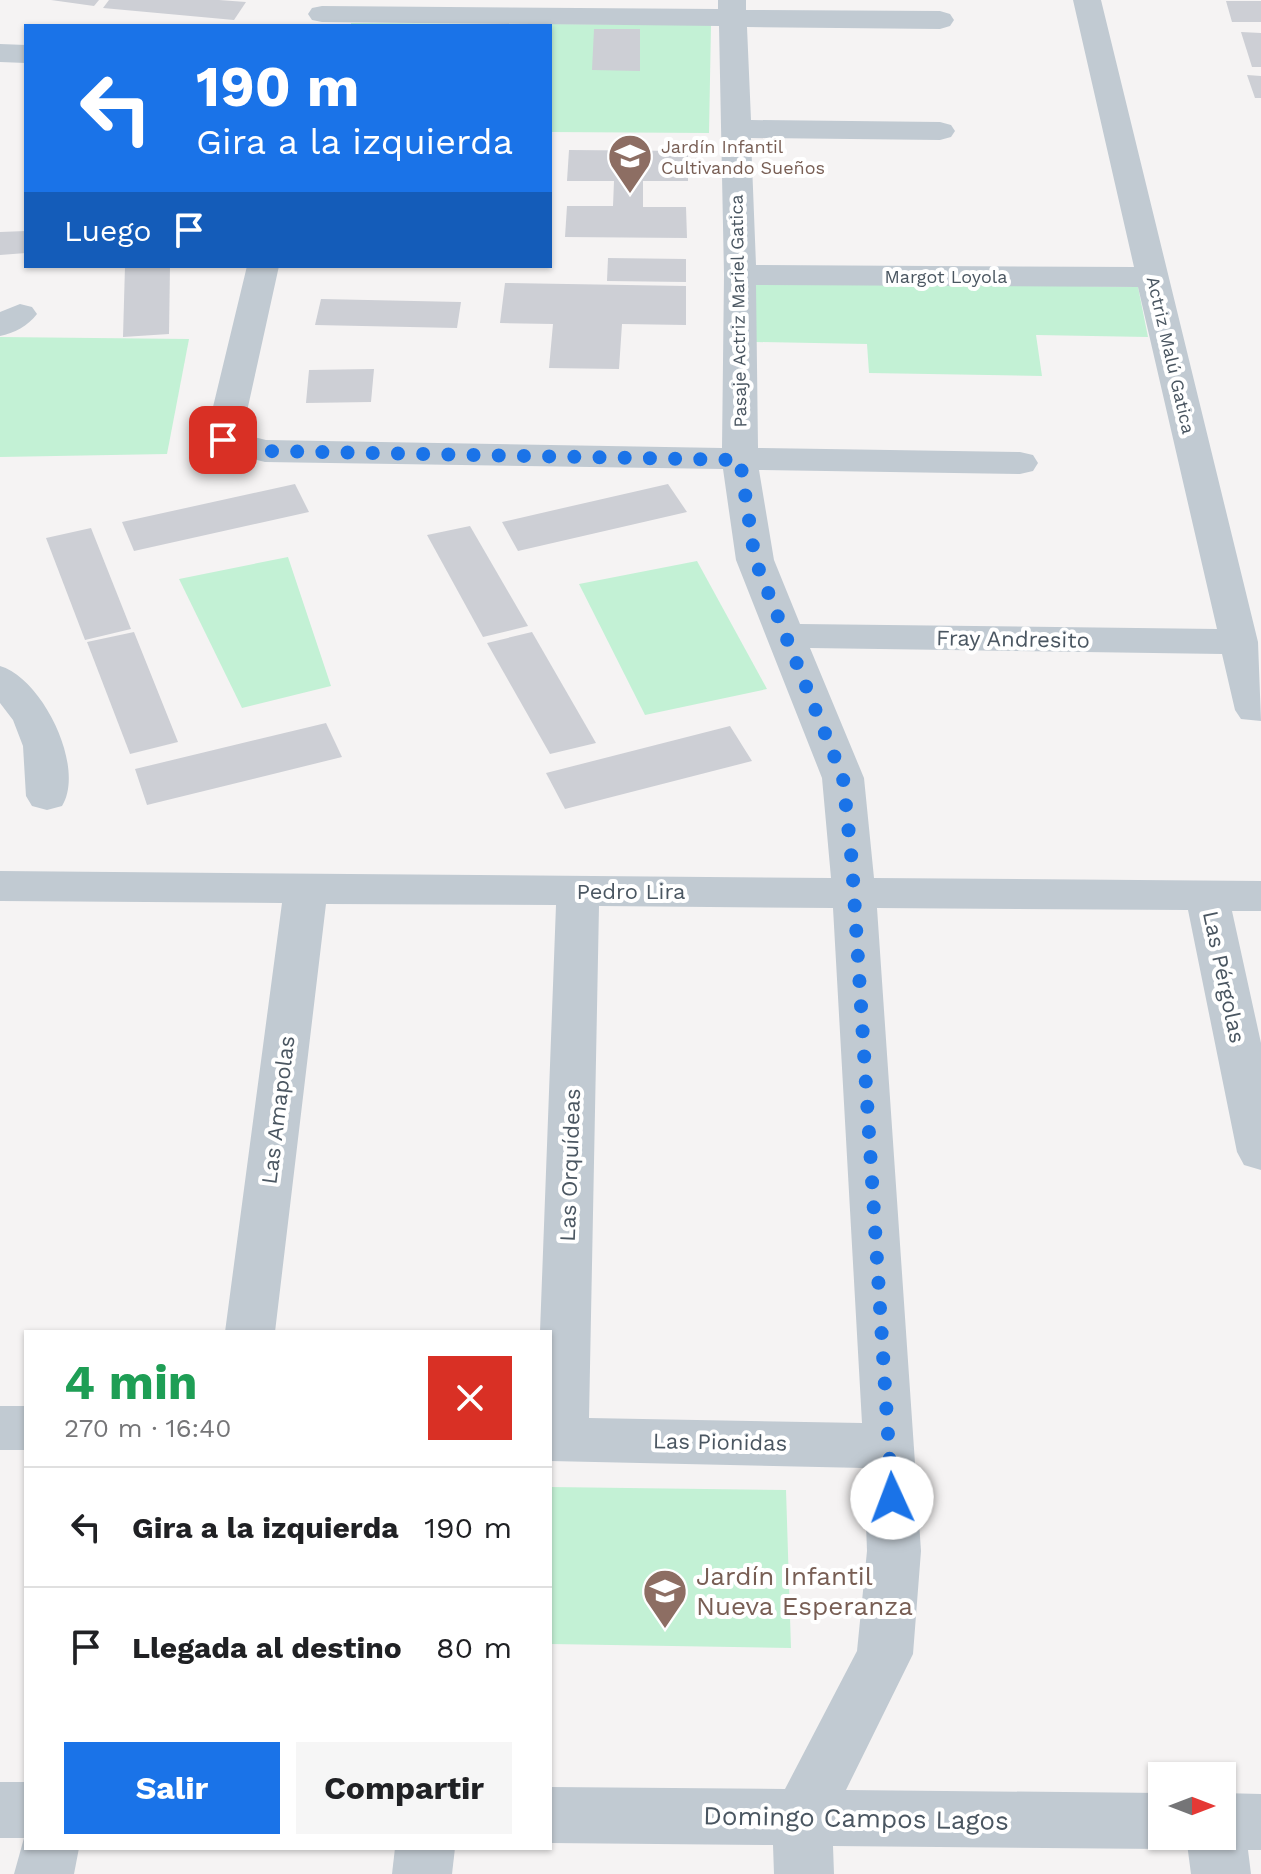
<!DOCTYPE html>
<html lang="es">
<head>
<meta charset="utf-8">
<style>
	:root { --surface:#fff; --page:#f6f6f6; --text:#202124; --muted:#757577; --line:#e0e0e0; --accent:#1a73e8 }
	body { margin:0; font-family:"Work Sans",sans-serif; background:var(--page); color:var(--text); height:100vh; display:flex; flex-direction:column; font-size:30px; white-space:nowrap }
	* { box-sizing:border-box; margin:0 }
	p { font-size:26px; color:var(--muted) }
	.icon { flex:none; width:44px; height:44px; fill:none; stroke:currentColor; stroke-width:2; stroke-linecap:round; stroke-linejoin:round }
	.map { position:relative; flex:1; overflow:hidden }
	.sheet { position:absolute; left:24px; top:1330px; width:528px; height:520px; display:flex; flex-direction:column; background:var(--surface); border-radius:0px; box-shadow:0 2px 6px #0004 }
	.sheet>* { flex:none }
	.guide { position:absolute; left:24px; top:24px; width:528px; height:244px; border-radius:0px; box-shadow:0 2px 6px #0004; background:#1a73e8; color:#fff; overflow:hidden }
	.needle { width:52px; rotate:90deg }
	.controls { position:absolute; left:1148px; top:1762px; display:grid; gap:16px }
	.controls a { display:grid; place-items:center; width:88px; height:88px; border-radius:0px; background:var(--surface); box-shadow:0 2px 6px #0004; font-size:40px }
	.pin { position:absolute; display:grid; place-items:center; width:68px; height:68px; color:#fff; margin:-34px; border-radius:16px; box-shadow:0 4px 12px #0006 }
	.me { position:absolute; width:88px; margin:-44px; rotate:358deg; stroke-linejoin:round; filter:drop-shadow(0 0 6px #0008) }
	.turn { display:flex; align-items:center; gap:28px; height:168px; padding:0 40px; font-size:36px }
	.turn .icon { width:104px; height:104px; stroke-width:2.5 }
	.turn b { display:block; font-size:56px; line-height:68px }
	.then { display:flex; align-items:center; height:76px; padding:0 40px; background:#0003; gap:16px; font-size:30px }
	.round { display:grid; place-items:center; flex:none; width:84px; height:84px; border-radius:0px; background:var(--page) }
	.summary { display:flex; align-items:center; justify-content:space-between; height:136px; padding:0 40px }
	h1 { font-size:48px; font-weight:700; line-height:60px; color:#1e9e55 }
	.button { display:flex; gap:16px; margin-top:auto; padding:16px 40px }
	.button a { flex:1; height:92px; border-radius:0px; background:var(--accent); color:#fff; font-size:32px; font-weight:700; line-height:92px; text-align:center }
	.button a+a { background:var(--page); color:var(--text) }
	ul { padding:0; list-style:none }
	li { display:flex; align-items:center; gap:24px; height:120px; padding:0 40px; border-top:2px solid var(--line) }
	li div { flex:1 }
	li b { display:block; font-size:30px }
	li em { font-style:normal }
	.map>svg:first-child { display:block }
	.green { fill:#c3f1d5 }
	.building { fill:#cdcfd5 }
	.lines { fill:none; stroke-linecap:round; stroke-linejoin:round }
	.minor { fill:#c1cad2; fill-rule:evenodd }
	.route { stroke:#1a73e8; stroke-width:14; stroke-dasharray:0 25.2 }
	.labels { text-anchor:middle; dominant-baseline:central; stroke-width:8; stroke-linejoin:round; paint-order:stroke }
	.far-education-label { font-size:18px; fill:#785e54; stroke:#fff; text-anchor:start }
	.far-street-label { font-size:18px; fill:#4a5661; stroke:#fff }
	.street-label { font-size:22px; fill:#4a5661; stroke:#fff }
	.near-education-label { font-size:26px; fill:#785e54; stroke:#fff; text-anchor:start }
	.near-street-label { font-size:26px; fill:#4a5661; stroke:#fff }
</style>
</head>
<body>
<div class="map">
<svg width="1261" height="1874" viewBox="0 0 1261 1874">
	<rect width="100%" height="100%" fill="#f5f3f3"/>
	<g class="green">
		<path d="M351 23 711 25 709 133 550 132V26H351Z"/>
		<path d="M756 281 1138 287 1148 337 1036 335 1042 376 869 373 867 344 756 342Z"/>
		<path d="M0 337 189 339 167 454 0 457Z"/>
		<path d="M288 557 331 686 242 708 179 579Z"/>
		<path d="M697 561 767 689 645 715 579 584Z"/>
		<path d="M550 1487 786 1490 791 1648 550 1644Z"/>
	</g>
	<g class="building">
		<path d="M51 0H99L94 6Z"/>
		<path d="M109 0H219L246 2 234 20 103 8Z"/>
		<path d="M1226 1H1261V22H1232Z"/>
		<path d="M594 29H640V71L592 70Z"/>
		<path d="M1241 32 1261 33V67H1252Z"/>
		<path d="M1247 75 1261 76V98H1255Z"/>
		<path d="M569 150 688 151V181H643V207H686L687 238 565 237 567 206H613L614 181H567Z"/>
		<path d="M26 231V253L0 255V232Z"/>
		<path d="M608 258 686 259V282L607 281Z"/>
		<path d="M125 266H170L169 334 123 337Z"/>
		<path d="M505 283 686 286V325L622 324 619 369 549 368 553 324 500 323Z"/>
		<path d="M321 299 461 302 457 328 315 325Z"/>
		<path d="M374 369 371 402 306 403 309 370Z"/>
		<path d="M295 484 309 512 134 551 122 522Z"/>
		<path d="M668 484 687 512 518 551 502 522Z"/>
		<path d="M470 526 528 626 483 637 427 535Z"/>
		<path d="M91 528 131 629 85 640 46 538Z"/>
		<path d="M134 632 178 742 130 754 87 642Z"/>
		<path d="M532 632 596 743 550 754 487 643Z"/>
		<path d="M326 723 342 757 147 805 135 769Z"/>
		<path d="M730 726 752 761 565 809 546 773Z"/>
	</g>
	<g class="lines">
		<g class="minor">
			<path d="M718 0H746V10L940 11 950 14 954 20 950 26 940 29 747 27 751 120 940 122 951 125 955 131 951 137 940 140 751 138 756 265 1134 267 1073 0H1101L1258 642 1261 721 1241 719 1235 710 1222 654 810 648 864 778 874 878 1261 881V911H1232L1261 1043V1170L1244 1165 1237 1152 1188 910 877 908 921 1551 913 1654 846 1790 1162 1793V1836H1185L1183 1841 1162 1849 833 1846 834 1874H774L773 1845 550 1843V1787L785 1789 857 1651 867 1551 864 1468 550 1461V1332H540L556 905 326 904 275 1332H225L282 903 0 901V871L831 878 822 778 736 560 723 469 265 462 210 448 205 440 247 266H279L242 434 266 440 722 448 724 275 719 26 322 22 312 20 308 14 312 8 322 6 718 9ZM756 285 1138 287 1217 629 800 624 774 560 759 470 1020 474 1033 471 1038 463 1033 455 1020 452 758 448ZM599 906 833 908 862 1423 589 1418Z"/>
			<path d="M0 44 26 45V63L0 62Z"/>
			<path d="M20 304 32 307 37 314C28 326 14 333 0 336V312Z"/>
			<path d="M0 666C42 678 86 767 62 806L47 810 32 806 26 796 23 746 13 720 0 703Z"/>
			<rect x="0" y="1406" width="26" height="44"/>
			<path d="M0 1782H26V1848H79L74 1874H14L24 1838H0Z"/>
			<path d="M1222 1793 1261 1794V1850H1248L1251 1874H1191L1186 1836H1222Z"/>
			<path d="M395 1848H455L452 1874H392Z"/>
		</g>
	</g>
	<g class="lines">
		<path class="route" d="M223 440 265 451 740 460 755 560 843 778 852 863 892 1498"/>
	</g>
	<defs>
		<g id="school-pin" transform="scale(2.3)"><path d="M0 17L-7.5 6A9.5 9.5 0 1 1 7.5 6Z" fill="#8d6e63" stroke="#fff"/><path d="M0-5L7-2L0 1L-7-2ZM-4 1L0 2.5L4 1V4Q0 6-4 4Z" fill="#fff"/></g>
	</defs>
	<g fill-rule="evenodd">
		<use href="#school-pin" x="630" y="156"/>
		<use href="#school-pin" x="665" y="1591"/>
	</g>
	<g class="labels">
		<g class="far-education-label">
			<text x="661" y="146">Jardín Infantil<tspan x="661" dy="21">Cultivando Sueños</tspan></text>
		</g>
		<g class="far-street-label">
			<text x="946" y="276">Margot Loyola</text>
			<text transform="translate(738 311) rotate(-91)">Pasaje Actriz Mariel Gatica</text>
			<text transform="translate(1171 355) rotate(77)">Actriz Malú Gatica</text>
		</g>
		<g class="street-label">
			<text transform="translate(1013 639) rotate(1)">Fray Andresito</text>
			<text x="631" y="891">Pedro Lira</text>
			<text transform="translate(1224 977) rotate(78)">Las Pérgolas</text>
			<text transform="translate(278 1110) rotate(-83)">Las Amapolas</text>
			<text transform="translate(570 1165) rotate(-88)">Las Orquídeas</text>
			<text transform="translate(720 1442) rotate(1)">Las Pionidas</text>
		</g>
		<g class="near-education-label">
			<text x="696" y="1576">Jardín Infantil<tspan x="696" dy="30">Nueva Esperanza</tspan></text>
		</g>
		<g class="near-street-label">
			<text transform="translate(856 1818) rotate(1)">Domingo Campos Lagos</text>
		</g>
	</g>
</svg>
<div class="controls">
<a><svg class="needle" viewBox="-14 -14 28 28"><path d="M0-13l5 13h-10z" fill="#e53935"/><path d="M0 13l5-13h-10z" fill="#757577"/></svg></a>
</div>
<div class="pin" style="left:223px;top:440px;background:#d93025"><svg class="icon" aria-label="arrive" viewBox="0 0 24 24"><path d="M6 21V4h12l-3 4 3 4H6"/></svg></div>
<svg class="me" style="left:892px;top:1498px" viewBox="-20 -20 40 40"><circle r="19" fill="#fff"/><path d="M0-13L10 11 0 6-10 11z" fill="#1a73e8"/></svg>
<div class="guide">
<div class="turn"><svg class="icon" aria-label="left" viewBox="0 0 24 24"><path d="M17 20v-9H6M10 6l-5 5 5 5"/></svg><div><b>190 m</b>Gira a la izquierda</div></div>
<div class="then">Luego<svg class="icon" aria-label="arrive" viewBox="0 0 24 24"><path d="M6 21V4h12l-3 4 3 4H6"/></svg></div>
</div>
<section class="sheet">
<div class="summary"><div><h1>4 min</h1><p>270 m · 16:40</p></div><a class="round" style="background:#d93025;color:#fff"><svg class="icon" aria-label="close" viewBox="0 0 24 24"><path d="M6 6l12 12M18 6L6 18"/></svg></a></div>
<ul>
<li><svg class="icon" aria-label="left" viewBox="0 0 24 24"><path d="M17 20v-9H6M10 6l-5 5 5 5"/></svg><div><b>Gira a la izquierda</b></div><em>190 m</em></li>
<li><svg class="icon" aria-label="arrive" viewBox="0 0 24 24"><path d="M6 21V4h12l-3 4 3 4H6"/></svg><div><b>Llegada al destino</b></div><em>80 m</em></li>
</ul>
<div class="button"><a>Salir</a><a>Compartir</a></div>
</section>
</div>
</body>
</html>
